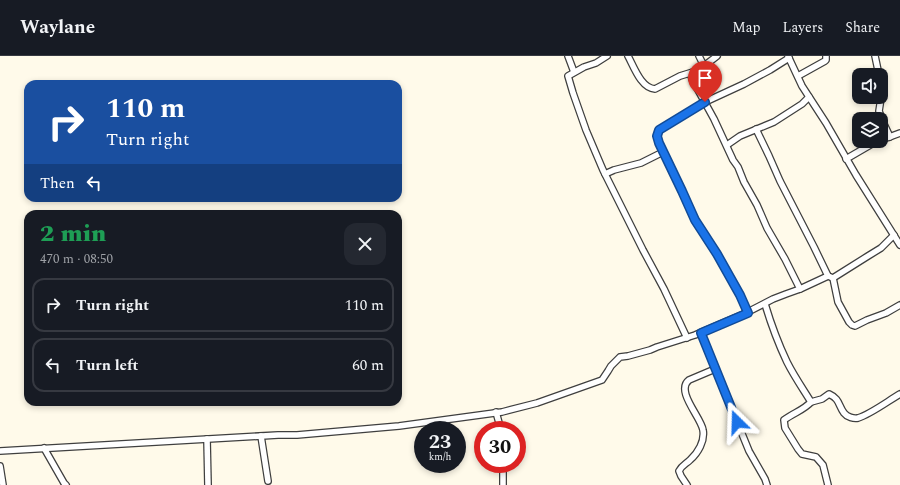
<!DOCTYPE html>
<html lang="en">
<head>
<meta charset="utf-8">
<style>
	:root { --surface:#171b24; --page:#242831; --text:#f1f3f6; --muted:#9ea1a6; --line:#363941 }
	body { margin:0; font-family:Spectral,serif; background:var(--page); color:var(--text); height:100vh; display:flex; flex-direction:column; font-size:15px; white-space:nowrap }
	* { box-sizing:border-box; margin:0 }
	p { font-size:13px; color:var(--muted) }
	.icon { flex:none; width:22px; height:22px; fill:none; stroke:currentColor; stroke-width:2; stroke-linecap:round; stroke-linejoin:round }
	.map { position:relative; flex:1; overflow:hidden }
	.side { position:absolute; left:24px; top:154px; width:378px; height:196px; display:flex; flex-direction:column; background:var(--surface); border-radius:12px; box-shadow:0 2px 6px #0003 }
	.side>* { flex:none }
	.hud { position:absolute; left:24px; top:24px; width:378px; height:122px; border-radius:12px; box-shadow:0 2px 6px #0003; background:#1a4fa0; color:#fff; overflow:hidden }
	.tools { position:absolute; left:852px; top:12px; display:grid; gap:8px }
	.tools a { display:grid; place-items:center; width:36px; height:36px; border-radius:8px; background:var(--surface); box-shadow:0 2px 6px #0003; font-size:20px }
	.speed { position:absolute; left:414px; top:365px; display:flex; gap:8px; font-size:20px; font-weight:700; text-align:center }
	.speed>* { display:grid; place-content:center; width:52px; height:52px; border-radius:50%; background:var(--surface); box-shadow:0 2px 6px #0003; line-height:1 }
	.speed small { font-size:10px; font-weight:400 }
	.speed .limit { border:6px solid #d22; background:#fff; color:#111 }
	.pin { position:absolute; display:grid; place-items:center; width:34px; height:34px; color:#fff; margin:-41px -17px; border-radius:50% 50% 50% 0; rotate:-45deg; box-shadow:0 0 4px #0007 }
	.pin .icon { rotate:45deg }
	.me { position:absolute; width:44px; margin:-22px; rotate:338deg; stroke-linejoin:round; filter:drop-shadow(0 0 3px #0008) }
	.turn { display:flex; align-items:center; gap:14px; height:84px; padding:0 16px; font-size:18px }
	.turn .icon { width:52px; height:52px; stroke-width:2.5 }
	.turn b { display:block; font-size:28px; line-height:34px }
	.then { display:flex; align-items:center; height:38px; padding:0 16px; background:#0003; gap:8px; font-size:15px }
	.round { display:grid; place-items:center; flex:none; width:42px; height:42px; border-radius:12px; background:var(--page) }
	.head { display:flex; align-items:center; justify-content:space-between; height:68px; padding:0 16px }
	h1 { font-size:24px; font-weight:800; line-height:30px; color:#1e9e55 }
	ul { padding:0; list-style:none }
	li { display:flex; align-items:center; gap:12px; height:54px; margin:0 8px 6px; padding:0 8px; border:2px solid var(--line); border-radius:12px }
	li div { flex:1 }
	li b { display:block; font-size:15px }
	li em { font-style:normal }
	header { display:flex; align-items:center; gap:24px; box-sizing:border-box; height:56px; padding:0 20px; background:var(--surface); border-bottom:1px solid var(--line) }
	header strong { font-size:19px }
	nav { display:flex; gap:22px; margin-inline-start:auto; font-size:14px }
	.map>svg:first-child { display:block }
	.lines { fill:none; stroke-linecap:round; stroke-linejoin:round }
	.street-casing { stroke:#3f3f3f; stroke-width:8 }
	.street { stroke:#fff; stroke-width:5.5 }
	.route-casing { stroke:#114b97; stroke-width:10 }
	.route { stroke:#1a73e8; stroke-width:7 }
</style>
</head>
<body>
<header>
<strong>Waylane</strong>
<nav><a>Map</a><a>Layers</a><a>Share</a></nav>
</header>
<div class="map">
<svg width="900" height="429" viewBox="0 0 900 429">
	<rect width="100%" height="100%" fill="#fffaea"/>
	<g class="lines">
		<g class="street-casing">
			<g id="street">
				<path d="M568 0 574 16"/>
				<path d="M607 0 596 7 584 11 568 20 573 37 586 74 603 114 643 194 664 233 687 282"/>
				<path d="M628 0C634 11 641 32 655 33L680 20 693 16"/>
				<path d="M699 0 704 10 693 16 691 19 692 23 714 63 733 104 738 111 744 126 757 149 767 172 785 203 800 233"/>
				<path d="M788 0 802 30 826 67 856 119 900 189"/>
				<path d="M875 0 879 19"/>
				<path d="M704 10 717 0"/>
				<path d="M798 20 825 5 826 4V0"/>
				<path d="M881 27 882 36 879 55 883 66 890 81"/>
				<path d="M756 73 769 100 780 125 814 191 828 220"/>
				<path d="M881 84 900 77"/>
				<path d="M727 89 740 80 774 66 802 48 809 41"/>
				<path d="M846 103 877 85"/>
				<path d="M605 118 614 114 641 107 663 96"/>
				<path d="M833 222 838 246 849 266 852 269 855 270 867 264 886 257 900 249"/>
				<path d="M765 248C771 268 778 287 787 306 794 320 803 333 811 346L822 343 829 338C840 343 838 349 844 357 847 361 854 363 858 362 871 358 888 345 900 338"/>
				<path d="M748 257 740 239 717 198 695 164 682 135 659 87 657 80 659 74 705 46 744 28 770 14 789 2"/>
				<path d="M701 277 749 395 765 423 767 429"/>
				<path d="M811 346C804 354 793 357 784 364L785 372 798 393 802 398 816 401 823 409 828 429"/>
				<path d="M496 356 501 374"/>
				<path d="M261 380 268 425"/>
				<path d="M207 383 208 429"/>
				<path d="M44 392 64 427 66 429"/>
				<path d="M0 395 278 379H297L399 370 502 356 537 347 602 324 608 315 611 310 620 301 628 300 650 294 657 291 695 279 744 258 773 243 786 238 800 233 828 220 833 222 868 200 881 192 894 179"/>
				<path d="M0 410 3 429"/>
				<path d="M503 429V408"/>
				<path d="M687 429 681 420 679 415C682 409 686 408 690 404 698 397 705 385 703 374 701 361 675 335 689 324L715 313"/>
			</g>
		</g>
		<use href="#street" class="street"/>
	</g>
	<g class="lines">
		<g class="route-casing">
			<path id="route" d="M705 46 659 74 657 80 659 87 682 135 695 164 717 198 740 239 748 257 701 277 737 366"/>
		</g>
		<use href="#route" class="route"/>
	</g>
</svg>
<div class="tools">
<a><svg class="icon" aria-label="sound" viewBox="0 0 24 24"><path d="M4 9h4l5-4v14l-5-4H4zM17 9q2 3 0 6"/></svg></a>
<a><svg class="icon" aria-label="layers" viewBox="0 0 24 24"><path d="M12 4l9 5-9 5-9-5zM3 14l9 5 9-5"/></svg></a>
</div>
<div class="speed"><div>23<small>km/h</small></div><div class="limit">30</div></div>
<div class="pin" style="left:705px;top:46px;background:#d93025"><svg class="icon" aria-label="arrive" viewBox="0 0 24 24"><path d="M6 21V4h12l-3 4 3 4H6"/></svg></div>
<svg class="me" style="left:737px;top:366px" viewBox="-20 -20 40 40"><path d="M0-17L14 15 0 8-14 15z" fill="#1a73e8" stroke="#fff" stroke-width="4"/></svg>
<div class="hud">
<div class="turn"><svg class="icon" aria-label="right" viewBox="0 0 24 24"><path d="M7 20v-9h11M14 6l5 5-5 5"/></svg><div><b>110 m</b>Turn right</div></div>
<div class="then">Then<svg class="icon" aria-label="left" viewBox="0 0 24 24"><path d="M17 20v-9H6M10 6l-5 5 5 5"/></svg></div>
</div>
<section class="side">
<div class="head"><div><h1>2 min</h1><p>470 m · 08:50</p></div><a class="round"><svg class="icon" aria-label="close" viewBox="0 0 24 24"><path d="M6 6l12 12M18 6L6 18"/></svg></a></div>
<ul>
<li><svg class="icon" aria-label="right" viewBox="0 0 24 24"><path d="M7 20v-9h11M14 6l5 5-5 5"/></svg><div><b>Turn right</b></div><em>110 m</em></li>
<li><svg class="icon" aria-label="left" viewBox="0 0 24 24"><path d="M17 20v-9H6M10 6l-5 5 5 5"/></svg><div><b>Turn left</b></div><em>60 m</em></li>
</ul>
</section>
</div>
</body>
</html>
